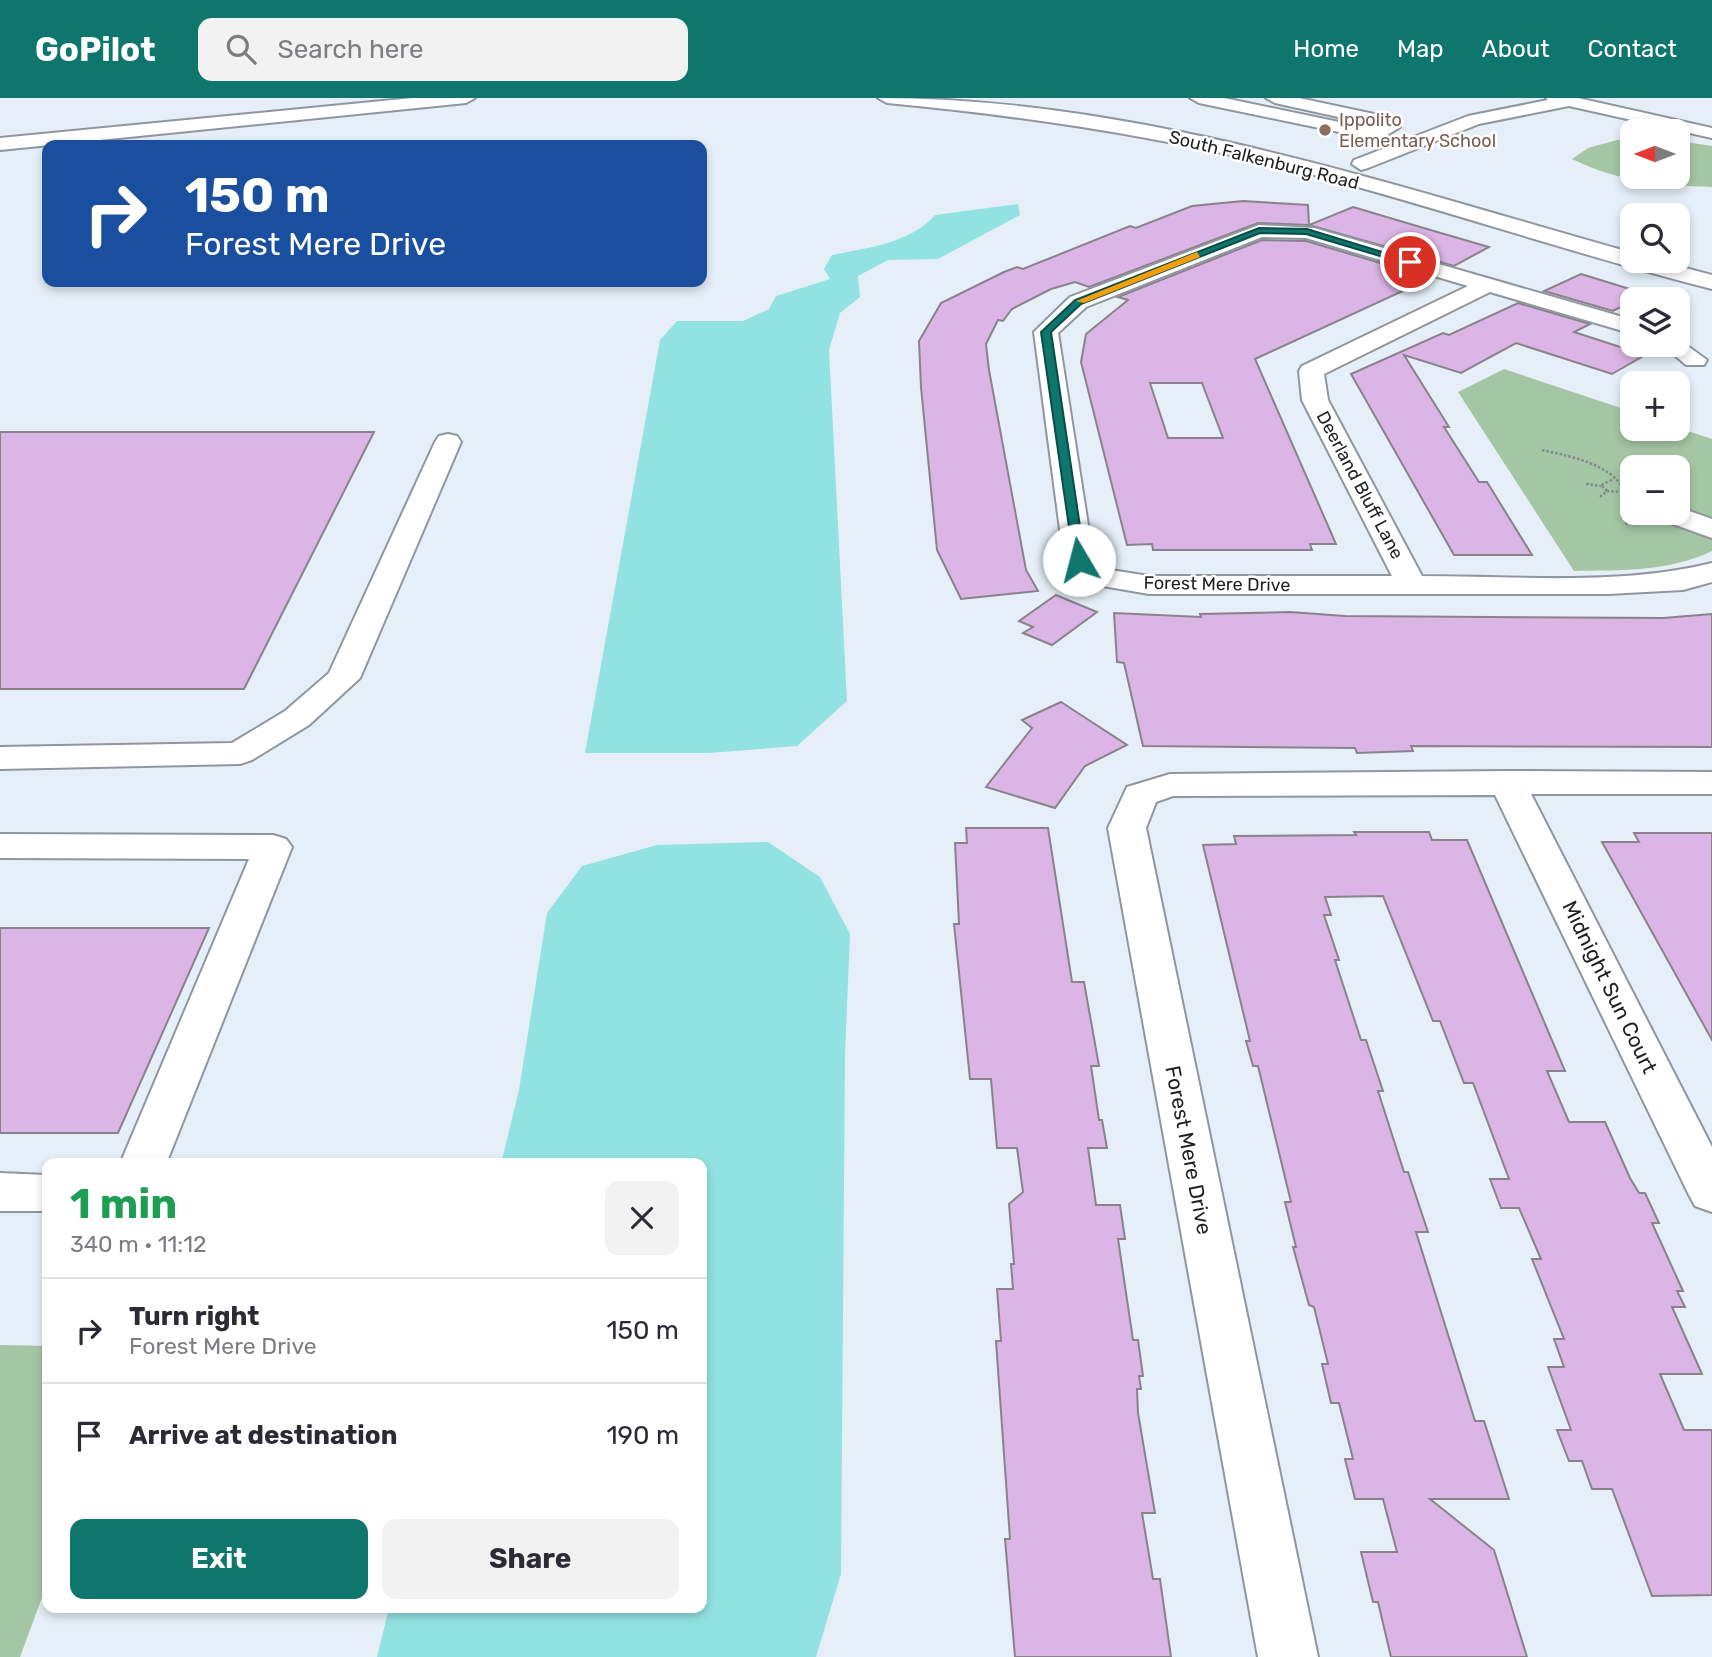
<!DOCTYPE html>
<html lang="en">
<head>
<meta charset="utf-8">
<style>
	:root { --surface:#fff; --page:#f2f2f3; --text:#2b2b33; --muted:#7c7c81; --line:#e1e1e2; --accent:#0f766e }
	body { margin:0; font-family:Rubik,sans-serif; background:var(--page); color:var(--text); height:100vh; display:flex; flex-direction:column; font-size:26px; white-space:nowrap }
	* { box-sizing:border-box; margin:0 }
	p { font-size:23px; color:var(--muted) }
	.icon { flex:none; width:38px; height:38px; fill:none; stroke:currentColor; stroke-width:2; stroke-linecap:round; stroke-linejoin:round }
	.map { position:relative; flex:1; overflow:hidden }
	.sheet { position:absolute; left:42px; top:1060px; width:665px; height:455px; display:flex; flex-direction:column; background:var(--surface); border-radius:14px; box-shadow:0 4px 10px #0003 }
	.sheet>* { flex:none }
	.hud { position:absolute; left:42px; top:42px; width:665px; height:147px; border-radius:14px; box-shadow:0 4px 10px #0003; background:#1a4fa0; color:#fff; overflow:hidden }
	.needle { width:46px; rotate:270deg }
	.controls { position:absolute; left:1620px; top:21px; display:grid; gap:14px }
	.controls a { display:grid; place-items:center; width:70px; height:70px; border-radius:14px; background:var(--surface); box-shadow:0 4px 10px #0003; font-size:35px }
	.pin { position:absolute; display:grid; place-items:center; width:60px; height:60px; color:#fff; margin:-30px; border:4px solid #fff; border-radius:50%; box-shadow:0 2px 7px #0007 }
	.me { position:absolute; width:77px; margin:-38px; rotate:352deg; stroke-linejoin:round; filter:drop-shadow(0 0 5px #0008) }
	.turn { display:flex; align-items:center; gap:24px; height:147px; padding:0 28px; font-size:32px }
	.turn .icon { width:91px; height:91px; stroke-width:2.5 }
	.turn b { display:block; font-size:49px; line-height:60px }
	.round { display:grid; place-items:center; flex:none; width:74px; height:74px; border-radius:14px; background:var(--page) }
	.headline { display:flex; align-items:center; justify-content:space-between; height:119px; padding:0 28px }
	h1 { font-size:42px; font-weight:700; line-height:52px; color:#1e9e55 }
	.button { display:flex; gap:14px; margin-top:auto; padding:14px 28px }
	.button a { flex:1; height:80px; border-radius:14px; background:var(--accent); color:#fff; font-size:28px; font-weight:700; line-height:80px; text-align:center }
	.button a+a { background:var(--page); color:var(--text) }
	ul { padding:0; list-style:none }
	li { display:flex; align-items:center; gap:21px; height:105px; padding:0 28px; border-top:2px solid var(--line) }
	li div { flex:1 }
	li b { display:block; font-size:26px }
	li em { font-style:normal }
	header { display:flex; align-items:center; gap:42px; box-sizing:border-box; height:98px; padding:0 35px; background:var(--accent); color:#fff }
	header strong { font-size:33px }
	nav { display:flex; gap:38px; margin-inline-start:auto; font-size:24px }
	.search { width:490px; height:63px; background:var(--page); display:flex; align-items:center; gap:18px; box-sizing:border-box; padding:0 24px; border-radius:14px; color:var(--muted); font-size:26px }
	.map>svg:first-child { display:block }
	.green { fill:#a5c6a5; fill-rule:evenodd }
	.water { fill:#92e2e2 }
	.building { fill:#dbb5e5; stroke:#89828b; stroke-width:2; fill-rule:evenodd }
	.lines { fill:none; stroke-linecap:round; stroke-linejoin:round }
	.minor-casing { stroke:#8f969e; stroke-width:4 }
	.path-far1 { stroke:#82888e; stroke-width:2.5; stroke-dasharray:2.5 2; stroke-linecap:butt }
	.path { stroke:#82888e; stroke-width:3.5; stroke-dasharray:4.5 2.5; stroke-linecap:butt }
	.minor { fill:#fff; fill-rule:evenodd }
	.route { fill:#0f766e; stroke:#0a4d48; stroke-width:2 }
	.slow { fill:#f59e0b }
	.education-dot { fill:#8d6e63; stroke:#fff; stroke-width:2.5 }
	.labels { text-anchor:middle; dominant-baseline:central; stroke-width:5; stroke-linejoin:round; paint-order:stroke }
	.far-education-label { font-size:18px; fill:#785e54; stroke:#fff; text-anchor:start }
	.far-street-label { font-size:18px; fill:#1e2124; stroke:#fff }
	.street-label { font-size:21px; fill:#1e2124; stroke:#fff }
</style>
</head>
<body>
<header>
<strong>GoPilot</strong>
<div class="search"><svg class="icon" aria-label="search" viewBox="0 0 24 24"><circle cx="10" cy="10" r="6"/><path d="M15 15l6 6"/></svg>Search here</div>
<nav><a>Home</a><a>Map</a><a>About</a><a>Contact</a></nav>
</header>
<div class="map">
<svg width="1712" height="1559" viewBox="0 0 1712 1559">
	<rect width="100%" height="100%" fill="#e6eff7"/>
	<g class="green">
		<path d="M1617 42H1633V79H1678V43L1712 48V89C1661 87 1619 84 1572 61L1588 50Z"/>
		<path d="M1504 271 1633 314V331L1678 330 1712 341V453C1669 474 1621 472 1574 473L1458 294ZM1633 369H1678V415H1633Z"/>
		<path d="M0 1247 47 1248V1486L20 1559H0Z"/>
	</g>
	<g class="water">
		<path d="M1018 106 1020 117 938 161 888 162 858 178 860 199 840 215 829 252 847 603 797 648 709 655H585L660 242 677 223H743L769 211 776 198 830 181 824 171 832 157C867 150 911 145 935 117Z"/>
		<path d="M768 744 820 779 850 836 845 957 841 1476 816 1559H377L389 1510H702V1066H501L519 992 547 815 582 768 657 747Z"/>
	</g>
	<g class="building">
		<path d="M1243 103 1308 107 1309 127 1258 125 1089 189 1075 184 1051 191 1012 211 1003 223 998 222 986 246 989 272 1026 472 1038 493 961 501 937 452 921 289 919 243 941 205 1004 174 1017 169 1023 171 1130 128 1136 130 1192 108Z"/>
		<path d="M1353 109 1427 131 1489 149 1454 168 1309 127Z"/>
		<path d="M1262 142 1306 143 1431 180 1255 261 1336 446H1310L1312 452H1153L1152 446 1127 447 1081 264 1086 236 1128 202 1118 199ZM1150 285H1202L1223 340H1168Z"/>
		<path d="M1581 176 1646 196 1613 213 1544 193Z"/>
		<path d="M1518 205 1590 226 1574 234 1645 257 1612 276 1516 245 1461 275 1404 257 1449 329H1444L1479 384H1487L1532 457H1454L1351 276 1443 235 1449 237Z"/>
		<path d="M0 334H374L244 591H0Z"/>
		<path d="M1056 497 1097 514 1052 547 1023 535 1033 529 1019 523Z"/>
		<path d="M1290 514 1345 518 1663 520 1712 516V649L1411 648 1413 653 1357 655 1355 650 1143 648 1124 565 1117 564 1114 515 1201 519 1200 516Z"/>
		<path d="M1061 604 1127 647 1085 668 1055 710 986 689 1032 630 1022 622Z"/>
		<path d="M966 730H1048L1072 884H1084L1099 968H1091L1099 1022H1102L1107 1050H1088L1096 1107H1120L1125 1141H1118L1133 1242H1138L1143 1278H1139L1141 1291H1137L1138 1315 1155 1415H1142L1153 1481H1160L1171 1559H1015L1005 1441H1010L996 1243H1001L997 1191H1013L1011 1166H1014L1009 1106 1023 1094 1017 1050H997L991 981H970L954 826H959L955 745H967Z"/>
		<path d="M1354 734H1429L1432 742H1467L1565 973H1547L1569 1024H1605L1630 1080 1639 1095H1645L1659 1125H1652L1683 1193H1677L1685 1209H1672L1702 1276H1660L1684 1332H1712V1497L1652 1498 1612 1391H1592L1582 1363H1569L1557 1332H1571L1548 1269H1564L1554 1241H1564L1532 1161H1541L1519 1110H1501L1490 1081H1509L1473 985H1464L1440 923H1433L1383 798 1325 799 1331 817H1324L1339 862H1335L1361 942H1366L1383 993H1378L1404 1074H1408L1428 1134H1416L1475 1323H1484L1509 1401H1430L1494 1452 1527 1559H1391L1378 1504H1373L1361 1454H1397L1383 1401H1355L1345 1361H1353L1339 1305H1331L1322 1266H1328L1314 1209 1309 1207 1293 1149H1296L1285 1104H1291L1258 968H1253L1246 943H1250L1203 747 1236 746 1234 738 1356 737Z"/>
		<path d="M1634 735H1712V942L1602 744H1639Z"/>
		<path d="M0 830H209L118 1035H0Z"/>
	</g>
	<g class="lines">
		<g class="minor-casing">
			<g id="minor">
				<path d="M413 0H475L466 5 0 52V40Z"/>
				<path d="M878 0C1137 0 1387 86 1633 155V163H1659L1712 177V191C1573 156 1438 109 1299 73 1164 39 1026 18 887 5Z"/>
				<path d="M1190 0H1224L1363 29 1379 28 1275 5 1266 0H1299L1393 20 1400 29 1384 39H1363L1199 5Z"/>
				<path d="M1546 0H1578L1712 30V40L1569 8 1479 26 1368 70 1361 72 1352 66 1354 62 1468 18 1548 2Z"/>
				<path d="M1259 127 1314 130 1633 222V236L1490 194 1324 276 1328 302 1422 478C1517 478 1619 488 1712 465V484L1683 492 1608 496H1149L1091 486 1064 462 1034 234 1070 199ZM1262 139 1306 140 1468 188 1302 268 1299 273 1302 302 1392 478H1149L1111 472 1093 459 1058 235 1086 209Z"/>
				<path d="M1678 241 1707 262 1704 267H1686L1663 247H1678Z"/>
				<path d="M448 336 457 338 461 344 360 580 309 627 252 662 240 666 0 671V649L232 645 285 613 329 575 435 344 439 338Z"/>
				<path d="M1678 409 1712 421V440L1659 421 1655 415H1678Z"/>
				<path d="M1507 673 1712 674V696H1531L1712 1049V1114L1695 1108 1688 1095 1495 697 1173 698 1156 704 1146 730 1318 1559H1258L1108 730 1127 689 1170 676Z"/>
				<path d="M0 736 273 737 286 741 292 749 166 1066H120L249 761 0 760Z"/>
				<path d="M0 1075 47 1077V1113H0Z"/>
			</g>
		</g>
		<g class="path-far1">
			<path d="M1542 352C1569 358 1613 366 1625 394"/>
			<path d="M1586 386 1601 388"/>
			<path d="M1607 393 1601 387 1614 381"/>
			<path d="M1600 399 1607 393 1625 394 1633 401"/>
		</g>
		<path class="path" d="M1625 425 1642 423"/>
		<use href="#minor" class="minor"/>
	</g>
	<path class="route" d="M1259 130 1307 131 1415 164 1407 166 1306 136 1260 135 1081 206 1051 234 1085 462 1074 464 1041 234 1075 202Z"/>
	<path class="slow" d="M1197 154 1200 159 1084 205 1076 203Z"/>
	<circle class="education-dot" cx="1325" cy="32" r="7"/>
	<g class="labels">
		<g class="far-education-label">
			<text x="1339" y="22">Ippolito<tspan x="1339" dy="21">Elementary School</tspan></text>
		</g>
		<g class="far-street-label">
			<text transform="translate(1264 62) rotate(14)">South Falkenburg Road</text>
			<text transform="translate(1360 387) rotate(62)">Deerland Bluff Lane</text>
			<text transform="translate(1217 486) rotate(1)">Forest Mere Drive</text>
		</g>
		<g class="street-label">
			<text transform="translate(1610 889) rotate(64)">Midnight Sun Court</text>
			<text transform="translate(1189 1052) rotate(79)">Forest Mere Drive</text>
		</g>
	</g>
</svg>
<div class="controls">
<a><svg class="needle" viewBox="-14 -14 28 28"><path d="M0-13l5 13h-10z" fill="#e53935"/><path d="M0 13l5-13h-10z" fill="#7c7c81"/></svg></a>
<a><svg class="icon" aria-label="search" viewBox="0 0 24 24"><circle cx="10" cy="10" r="6"/><path d="M15 15l6 6"/></svg></a>
<a><svg class="icon" aria-label="layers" viewBox="0 0 24 24"><path d="M12 4l9 5-9 5-9-5zM3 14l9 5 9-5"/></svg></a>
<a>+</a>
<a>−</a>
</div>
<div class="pin" style="left:1410px;top:164px;background:#d93025"><svg class="icon" aria-label="arrive" viewBox="0 0 24 24"><path d="M6 21V4h12l-3 4 3 4H6"/></svg></div>
<svg class="me" style="left:1079px;top:462px" viewBox="-20 -20 40 40"><circle r="19" fill="#fff"/><path d="M0-13L10 11 0 6-10 11z" fill="#0f766e"/></svg>
<div class="hud">
<div class="turn"><svg class="icon" aria-label="right" viewBox="0 0 24 24"><path d="M7 20v-9h11M14 6l5 5-5 5"/></svg><div><b>150 m</b>Forest Mere Drive</div></div>
</div>
<section class="sheet">
<div class="headline"><div><h1>1 min</h1><p>340 m · 11:12</p></div><a class="round"><svg class="icon" aria-label="close" viewBox="0 0 24 24"><path d="M6 6l12 12M18 6L6 18"/></svg></a></div>
<ul>
<li><svg class="icon" aria-label="right" viewBox="0 0 24 24"><path d="M7 20v-9h11M14 6l5 5-5 5"/></svg><div><b>Turn right</b><p>Forest Mere Drive</p></div><em>150 m</em></li>
<li><svg class="icon" aria-label="arrive" viewBox="0 0 24 24"><path d="M6 21V4h12l-3 4 3 4H6"/></svg><div><b>Arrive at destination</b></div><em>190 m</em></li>
</ul>
<div class="button"><a>Exit</a><a>Share</a></div>
</section>
</div>
</body>
</html>
